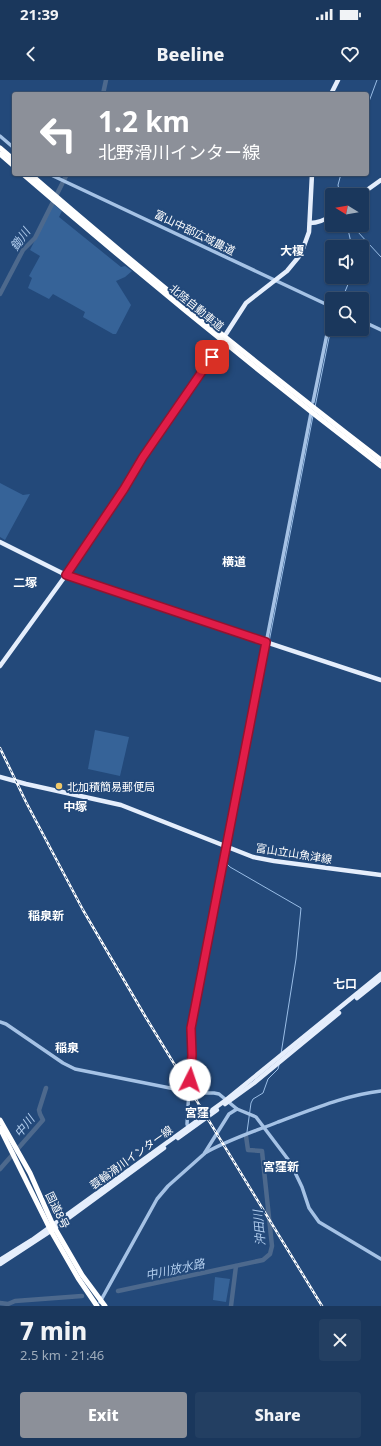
<!DOCTYPE html>
<html lang="en">
<head>
<meta charset="utf-8">
<style>
	:root { --surface:#1a375c; --page:#233f62; --text:#f1f3f6; --muted:#9facbb; --line:#385172; --accent:#8c9099 }
	body { margin:0; font-family:"Noto Sans","Noto Sans JP",sans-serif; background:var(--page); color:var(--text); height:100vh; display:flex; flex-direction:column; font-size:15px; white-space:nowrap }
	* { box-sizing:border-box; margin:0 }
	p { font-size:13px; color:var(--muted) }
	.icon { flex:none; width:22px; height:22px; fill:none; stroke:currentColor; stroke-width:2; stroke-linecap:round; stroke-linejoin:round }
	.map { position:relative; height:1226px; overflow:hidden }
	.details { display:flex; flex-direction:column; background:var(--surface); flex:1 }
	.details>* { flex:none }
	.top-card { position:absolute; left:12px; top:12px; width:357px; height:84px; border-radius:4px; box-shadow:0 1px 3px #0004,0 0 0 1px var(--line); background:#8c9099; color:#fff; overflow:hidden }
	.needle { width:26px; rotate:281deg }
	.controls { position:absolute; left:325px; top:108px; display:grid; gap:8px }
	.controls a { display:grid; place-items:center; width:44px; height:44px; border-radius:4px; background:var(--surface); box-shadow:0 1px 3px #0004,0 0 0 1px var(--line); font-size:20px }
	.pin { position:absolute; display:grid; place-items:center; width:34px; height:34px; color:#fff; margin:-17px; border-radius:8px; box-shadow:0 2px 6px #0006 }
	.me { position:absolute; width:44px; margin:-22px; rotate:4deg; stroke-linejoin:round; filter:drop-shadow(0 0 3px #0008) }
	.turn { display:flex; align-items:center; gap:14px; height:84px; padding:0 20px; font-size:18px }
	.turn .icon { width:52px; height:52px; stroke-width:2.5 }
	.turn b { display:block; font-size:28px; line-height:34px }
	.round { display:grid; place-items:center; flex:none; width:42px; height:42px; border-radius:4px; background:var(--page) }
	.overview { display:flex; align-items:center; justify-content:space-between; height:68px; padding:0 20px }
	h1 { font-size:24px; font-weight:800; line-height:30px }
	.cta { display:flex; gap:8px; margin-top:auto; padding:8px 20px }
	.cta a { flex:1; height:46px; border-radius:4px; background:var(--accent); color:#fff; font-size:16px; font-weight:800; line-height:46px; text-align:center }
	.cta a+a { background:var(--page); color:var(--text) }
	.status { display:flex; justify-content:space-between; align-items:center; height:28px; padding:0 20px; background:var(--surface); direction:ltr }
	.status svg { height:11px; fill:currentColor }
	header { display:flex; justify-content:space-between; align-items:center; height:52px; padding:0 20px; background:var(--surface); font-size:18px; font-weight:800 }
	.map>svg:first-child { display:block }
	.green { fill:#366398 }
	.lines { fill:none; stroke-linecap:round; stroke-linejoin:round }
	.stream { stroke:#99bde6; stroke-width:1 }
	.river { stroke:#4d698d; stroke-width:4.5 }
	.minor { stroke:#a5c2e5; stroke-width:3.5 }
	.major { stroke:#e5eefc; stroke-width:4.5 }
	.highway { stroke:#fff; stroke-width:5 }
	.rail-casing { stroke:#fff; stroke-width:2.5 }
	.rail { stroke:#23497a; stroke-width:1; stroke-dasharray:3; stroke-linecap:butt }
	.route-casing { stroke:#92132f; stroke-width:10 }
	.route { stroke:#e11d48; stroke-width:7 }
	.poi-dot { fill:#f0c868; stroke:#23497a; stroke-width:1.5 }
	.labels { text-anchor:middle; dominant-baseline:central; stroke-width:4; stroke-linejoin:round; paint-order:stroke }
	.street-label { font-size:11px; fill:#fff; stroke:#23497a }
	.poi-label { font-size:11px; fill:#fff; stroke:#23497a; text-anchor:start }
	.water-label { font-size:12px; font-style:italic; fill:#b0cced; stroke:#23497a }
	.neighbourhood-label { font-size:12px; font-weight:bold; fill:#fff; stroke:#23497a }
</style>
</head>
<body>
<div class="status"><b>21:39</b><svg viewBox="0 0 49 12"><path d="M0 12V9h3v3zM5 12V6h3v6zM10 12V3h3v9zM15 12V0h3v12zM26 1h20v11H26zM47 4h2v5h-2z"/></svg></div>
<header><svg class="icon" aria-label="back" viewBox="0 0 24 24"><path d="M15 5l-7 7 7 7"/></svg>Beeline<svg class="icon" aria-label="heart" viewBox="0 0 24 24"><path d="M12 20l-8-8c-3-5 5-10 8-4 3-6 11-1 8 4z"/></svg></header>
<div class="map">
<svg width="381" height="1226" viewBox="0 0 381 1226">
	<rect width="100%" height="100%" fill="#23497a"/>
	<g class="green">
		<path d="M53 124 62 131 59 137 121 187 125 186 132 191 125 197 116 201 131 225 116 254H113L83 237 85 232 53 214 49 219 28 208 32 198 29 196 40 176 30 170Z"/>
		<path d="M0 403 23 415 30 414 5 460 0 457Z"/>
		<path d="M95 650 129 657 120 696 88 689Z"/>
		<path d="M215 1197 230 1199 226 1222 213 1220Z"/>
	</g>
	<g class="lines">
		<g class="stream">
			<path d="M367 27 377 0"/>
			<path d="M340 115 338 105 341 94"/>
			<path d="M347 145 352 167"/>
			<path d="M353 145 357 151 381 177"/>
			<path d="M342 219 351 197"/>
			<path d="M315 327 332 243"/>
			<path d="M269 562 313 336"/>
			<path d="M228 766 269 565"/>
			<path d="M228 769 226 783 230 787 301 828 296 879 281 974"/>
			<path d="M247 1052 251 1023 253 1019 263 1013 268 999 278 989 279 985"/>
		</g>
		<g class="river">
			<path d="M103 14 106 0"/>
			<path d="M0 214 23 170 35 158 67 94"/>
			<path d="M0 1089 43 1040 40 1034 39 1030 46 1008"/>
			<path d="M118 1211 263 1180 270 1174 272 1166 262 1071 248 1070 246 1056"/>
			<path d="M0 1223 8 1224 15 1221 82 1216"/>
			<path d="M231 1226 236 1186"/>
		</g>
		<g class="minor">
			<path d="M0 56 14 68"/>
			<path d="M49 94 332 227"/>
			<path d="M362 241 381 250"/>
			<path d="M313 322 328 249 332 236"/>
			<path d="M0 942 6 944 63 983 75 989 195 1013H214L219 1014 237 1029 229 1034 204 1074 168 1106 157 1119 100 1222"/>
			<path d="M237 1029 256 1037 290 1082 302 1107 309 1128 319 1142 381 1179"/>
			<path d="M188 1047 187 1044 191 975V948L311 333"/>
			<path d="M205 1073C228 1060 253 1052 278 1042 311 1030 346 1015 381 1011"/>
		</g>
		<g class="major">
			<path d="M331 14 338 0"/>
			<path d="M360 115 381 100"/>
			<path d="M310 143C319 143 325 140 332 135"/>
			<path d="M226 254 246 223 287 191 301 174 309 152 312 94"/>
			<path d="M0 462 66 495 81 501 381 600"/>
			<path d="M0 586 66 495 124 409 143 377 200 296 220 264"/>
			<path d="M0 697 26 704 121 725 253 777 274 781 381 795"/>
			<path d="M357 918 381 899"/>
			<path d="M225 1024 254 1003 339 933"/>
			<path d="M178 1058 217 1030"/>
			<path d="M0 1180 32 1160 226 1020 381 894"/>
			<path d="M0 1184 55 1148 164 1068"/>
		</g>
		<g class="highway">
			<path d="M0 68 14 80"/>
			<path d="M0 74 14 86"/>
			<path d="M23 94C140 195 259 292 381 386"/>
			<path d="M30 94C144 193 262 288 381 380"/>
			<path d="M0 1040 30 1093 53 1145 82 1195 105 1226"/>
			<path d="M0 1048 51 1151 78 1198 97 1226"/>
		</g>
		<g class="rail-casing">
			<path id="rail" d="M0 668 26 722 83 830 145 936 322 1226"/>
		</g>
		<use href="#rail" class="rail"/>
	</g>
	<g class="lines">
		<g class="route-casing">
			<path id="route" d="M190 1000 192 975 191 948 266 562 66 495 124 409 143 377 212 277"/>
		</g>
		<use href="#route" class="route"/>
	</g>
	<circle class="poi-dot" cx="59" cy="706" r="4"/>
	<g class="labels">
		<g class="street-label">
			<text transform="translate(195 152) rotate(26)">富山中部広域農道</text>
			<text transform="translate(197 227) rotate(39)">北陸自動車道</text>
			<text transform="translate(294 773) rotate(9)">富山立山魚津線</text>
			<text transform="translate(131 1077) rotate(-36)">蓑輪滑川インター線</text>
			<text transform="translate(58 1130) rotate(64)">国道8号</text>
		</g>
		<g class="poi-label">
			<text x="67" y="706">北加積簡易郵便局</text>
		</g>
		<g class="water-label">
			<text transform="translate(20 159) rotate(-55)">鋤川</text>
			<text transform="translate(24 1046) rotate(-51)">中川</text>
			<text transform="translate(259 1148) rotate(-95)">沖田川</text>
			<text transform="translate(175 1189) rotate(-12)">中川放水路</text>
		</g>
		<g class="neighbourhood-label">
			<text x="292" y="170">大榎</text>
			<text x="234" y="481">横道</text>
			<text x="25" y="502">二塚</text>
			<text x="75" y="726">中塚</text>
			<text x="46" y="835">稲泉新</text>
			<text x="345" y="903">七口</text>
			<text x="67" y="967">稲泉</text>
			<text x="197" y="1032">宮窪</text>
			<text x="281" y="1086">宮窪新</text>
		</g>
	</g>
</svg>
<div class="controls">
<a><svg class="needle" viewBox="-14 -14 28 28"><path d="M0-13l5 13h-10z" fill="#e53935"/><path d="M0 13l5-13h-10z" fill="#9facbb"/></svg></a>
<a><svg class="icon" aria-label="sound" viewBox="0 0 24 24"><path d="M4 9h4l5-4v14l-5-4H4zM17 9q2 3 0 6"/></svg></a>
<a><svg class="icon" aria-label="search" viewBox="0 0 24 24"><circle cx="10" cy="10" r="6"/><path d="M15 15l6 6"/></svg></a>
</div>
<div class="pin" style="left:212px;top:277px;background:#d93025"><svg class="icon" aria-label="arrive" viewBox="0 0 24 24"><path d="M6 21V4h12l-3 4 3 4H6"/></svg></div>
<svg class="me" style="left:190px;top:1000px" viewBox="-20 -20 40 40"><circle r="19" fill="#fff"/><path d="M0-13L10 11 0 6-10 11z" fill="#e11d48"/></svg>
<div class="top-card">
<div class="turn"><svg class="icon" aria-label="left" viewBox="0 0 24 24"><path d="M17 20v-9H6M10 6l-5 5 5 5"/></svg><div><b>1.2 km</b>北野滑川インター線</div></div>
</div>
</div>
<section class="details">
<div class="overview"><div><h1>7 min</h1><p>2.5 km · 21:46</p></div><a class="round"><svg class="icon" aria-label="close" viewBox="0 0 24 24"><path d="M6 6l12 12M18 6L6 18"/></svg></a></div>
<div class="cta"><a>Exit</a><a>Share</a></div>
</section>
</body>
</html>
